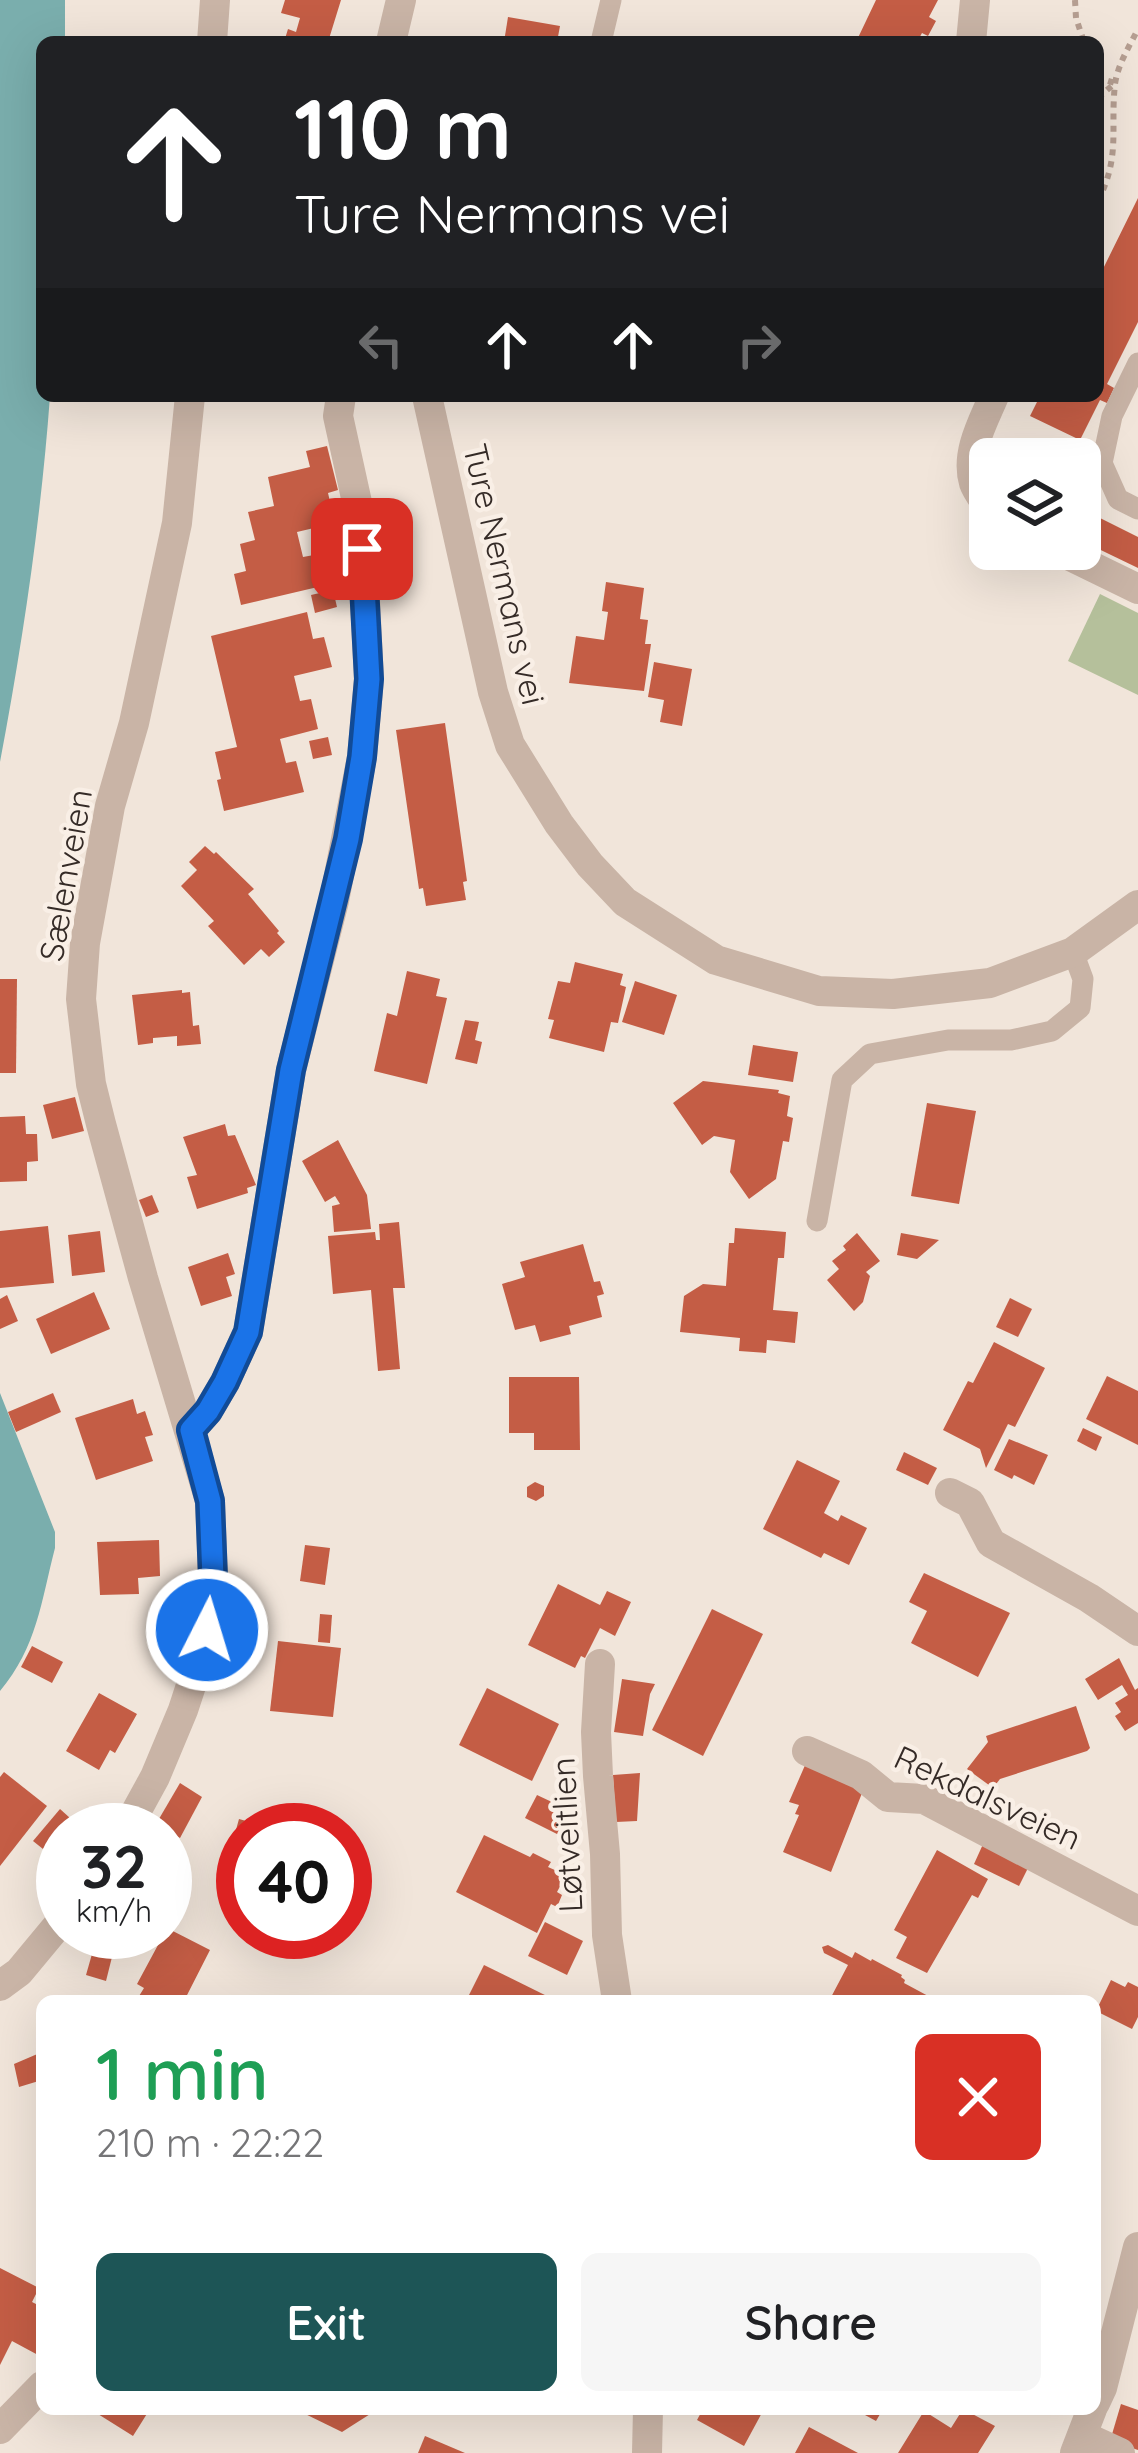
<!DOCTYPE html>
<html lang="en">
<head>
<meta charset="utf-8">
<style>
	:root { --surface:#fff; --page:#f6f6f6; --text:#202124; --muted:#757577; --accent:#1d5556 }
	body { margin:0; font-family:Quicksand,sans-serif; background:var(--page); color:var(--text); height:100vh; display:flex; flex-direction:column; font-size:45px; white-space:nowrap }
	* { box-sizing:border-box; margin:0 }
	p { font-size:39px; color:var(--muted) }
	.icon { flex:none; width:66px; height:66px; fill:none; stroke:currentColor; stroke-width:2; stroke-linecap:round; stroke-linejoin:round }
	.map { position:relative; flex:1; overflow:hidden }
	.sheet { position:absolute; left:36px; top:1995px; width:1065px; height:420px; display:flex; flex-direction:column; background:var(--surface); border-radius:18px; box-shadow:0 12px 48px #0002 }
	.sheet>* { flex:none }
	.hud { position:absolute; left:36px; top:36px; width:1068px; height:366px; border-radius:18px; box-shadow:0 12px 48px #0002; background:#202124; color:#fff; overflow:hidden }
	.tools { position:absolute; left:969px; top:438px; display:grid; gap:24px }
	.tools a { display:grid; place-items:center; width:132px; height:132px; border-radius:18px; background:var(--surface); box-shadow:0 12px 48px #0002; font-size:60px }
	.speed { position:absolute; left:36px; top:1803px; display:flex; gap:24px; font-size:60px; font-weight:700; text-align:center }
	.speed>* { display:grid; place-content:center; width:156px; height:156px; border-radius:50%; background:var(--surface); box-shadow:0 12px 48px #0002; line-height:1 }
	.speed small { font-size:30px; font-weight:400 }
	.speed .limit { border:18px solid #d22; background:#fff; color:#111 }
	.pin { position:absolute; display:grid; place-items:center; width:102px; height:102px; color:#fff; margin:-51px; border-radius:24px; box-shadow:0 6px 18px #0006 }
	.me { position:absolute; width:132px; margin:-66px; rotate:5deg; stroke-linejoin:round; filter:drop-shadow(0 0 9px #0008) }
	.turn { display:flex; align-items:center; gap:42px; height:252px; padding:0 60px; font-size:54px }
	.turn .icon { width:156px; height:156px; stroke-width:2.5 }
	.turn b { display:block; font-size:84px; line-height:102px }
	.lanes { display:flex; align-items:center; height:114px; padding:0 60px; background:#0003; justify-content:center; gap:60px; direction:ltr }
	.lanes .off { opacity:.35 }
	.round { display:grid; place-items:center; flex:none; width:126px; height:126px; border-radius:18px; background:var(--page) }
	.head { display:flex; align-items:center; justify-content:space-between; height:204px; padding:0 60px }
	h1 { font-size:72px; font-weight:600; line-height:90px; color:#1e9e55 }
	.cta { display:flex; gap:24px; margin-top:auto; padding:24px 60px }
	.cta a { flex:1; height:138px; border-radius:18px; background:var(--accent); color:#fff; font-size:48px; font-weight:600; line-height:138px; text-align:center }
	.cta a+a { background:var(--page); color:var(--text) }
	.map>svg:first-child { display:block }
	.green { fill:#b5c09b }
	.water { fill:#7aaead }
	.building { fill:#c45d45 }
	.lines { fill:none; stroke-linecap:round; stroke-linejoin:round }
	.path { stroke:#b59e91; stroke-width:6; stroke-dasharray:6 6; stroke-linecap:butt }
	.service { stroke:#c9b4a6; stroke-width:21 }
	.minor { stroke:#c9b4a6; stroke-width:30 }
	.tertiary { stroke:#c9b4a6; stroke-width:30 }
	.route-casing { stroke:#114b97; stroke-width:30 }
	.route { stroke:#1a73e8; stroke-width:21 }
	.labels { text-anchor:middle; dominant-baseline:central; stroke-width:9; stroke-linejoin:round; paint-order:stroke }
	.street-label { font-size:33px; fill:#352b27; stroke:#f9efe6 }
</style>
</head>
<body>
<div class="map">
<svg width="1138" height="2453" viewBox="0 0 1138 2453">
	<rect width="100%" height="100%" fill="#f1e5da"/>
	<path class="green" d="M1100 594 1138 613V695L1068 661Z"/>
	<g class="water">
		<path d="M0 0H65V42H42V396H50C41 518 23 641 0 762Z"/>
		<path d="M0 1393 55 1532V1548C41 1602 37 1647 0 1691Z"/>
	</g>
	<g class="building">
		<path d="M285 0H341L328 42H284L288 29 296 32 300 18 281 13Z"/>
		<path d="M876 0H938L929 17 936 21 928 36 922 33 917 42H856Z"/>
		<path d="M508 17 560 26 557 42H504Z"/>
		<path d="M1138 198V322L1107 384 1114 388 1107 403 1100 400 1080 440 1030 416 1040 396H1098V279Z"/>
		<path d="M327 446 338 490 328 493 335 523 297 532 303 557 314 555 322 586 241 605 234 574 246 571 240 544 255 540 248 512 274 506 268 477 310 467 306 451Z"/>
		<path d="M1080 508 1138 537V568L1080 540Z"/>
		<path d="M606 582 644 588 640 619 648 620 645 644H651L644 691 569 683 576 636 604 640 608 612 602 611Z"/>
		<path d="M333 590 337 607 315 613 311 595Z"/>
		<path d="M307 612 313 639 324 637 332 667 294 676 300 701 311 699 318 729 280 739 286 763 296 761 304 792 224 811 217 780 221 779 215 752 237 747 211 636Z"/>
		<path d="M654 662 692 669 682 726 660 722 664 700 648 697Z"/>
		<path d="M445 723 467 881 463 882 466 900 426 906 423 888 419 889 396 730Z"/>
		<path d="M328 737 332 755 313 759 309 741Z"/>
		<path d="M205 846 214 854 216 852 254 889 248 894 279 931 277 933 285 942 269 957 261 949 244 965 208 926 214 921 181 886 197 870 189 862Z"/>
		<path d="M575 962 623 974 620 985 626 987 618 1023 611 1022 604 1052 549 1038 554 1020 548 1019 558 981 570 983Z"/>
		<path d="M407 971 440 979 436 996 447 998 427 1084 374 1071 387 1013 397 1016Z"/>
		<path d="M0 979H17L16 1073H0Z"/>
		<path d="M635 981 677 995 664 1035 622 1022Z"/>
		<path d="M182 990V993L190 992 193 1026 199 1025 201 1044 177 1046V1036L153 1038V1043L138 1045 132 995Z"/>
		<path d="M465 1020 479 1022 475 1040 482 1042 477 1064 455 1059Z"/>
		<path d="M753 1045 798 1052 793 1082 748 1075Z"/>
		<path d="M703 1081 779 1090 778 1093 790 1096 787 1116 793 1118 789 1142 783 1141 776 1179 749 1199 730 1172 735 1140 714 1136 702 1145 673 1103Z"/>
		<path d="M75 1097 84 1131 52 1139 43 1105Z"/>
		<path d="M927 1103 976 1111 959 1204 911 1196Z"/>
		<path d="M25 1116 26 1134H37L38 1161 27 1162V1181L0 1182V1117Z"/>
		<path d="M225 1124 228 1136 235 1135 256 1185 247 1188 248 1193 197 1209 187 1177 197 1175 183 1137Z"/>
		<path d="M338 1140 367 1195 371 1229 334 1232 332 1206 340 1204 335 1196 325 1202 302 1161Z"/>
		<path d="M152 1195 159 1212 146 1217 139 1200Z"/>
		<path d="M399 1222 405 1288H393L400 1369 378 1371 371 1290 333 1294 328 1236 375 1232 376 1240H380L379 1224Z"/>
		<path d="M48 1226 54 1283 0 1288V1231Z"/>
		<path d="M735 1228 786 1232 784 1258H778L773 1310 798 1312 795 1343 767 1340 766 1353 739 1351 740 1338 680 1332 684 1296 703 1284 726 1286 729 1243H734Z"/>
		<path d="M100 1231 105 1272 72 1276 68 1235Z"/>
		<path d="M857 1233 880 1261 866 1272 870 1276 863 1302 854 1311 827 1280 839 1269 832 1261 846 1250 843 1246Z"/>
		<path d="M901 1233 939 1240 917 1259 897 1255Z"/>
		<path d="M583 1244 594 1282 600 1281 604 1294 597 1296 602 1317 569 1326 571 1334 540 1342 535 1325 515 1330 502 1284 525 1277 520 1262Z"/>
		<path d="M228 1253 235 1274 226 1277 232 1296 201 1306 188 1267Z"/>
		<path d="M94 1292 110 1329 51 1354 36 1319Z"/>
		<path d="M7 1295 18 1321 0 1329V1299Z"/>
		<path d="M1010 1298 1032 1309 1018 1337 996 1327Z"/>
		<path d="M994 1342 1045 1368 1015 1427 1008 1424 986 1468 980 1449 943 1430 968 1381 973 1383Z"/>
		<path d="M1107 1376 1138 1391V1445L1086 1419Z"/>
		<path d="M509 1377H579L580 1450H534V1433H509Z"/>
		<path d="M53 1393 61 1412 16 1432 8 1412Z"/>
		<path d="M133 1399 137 1414 145 1411 153 1435 145 1437 153 1461 96 1480 75 1418Z"/>
		<path d="M1083 1428 1102 1437 1096 1451 1077 1441Z"/>
		<path d="M1009 1439 1048 1455 1034 1485 1014 1475 1012 1479 994 1470Z"/>
		<path d="M904 1452 937 1468 928 1485 896 1470Z"/>
		<path d="M797 1460 840 1481 824 1513 838 1521 841 1515 867 1528 849 1565 824 1553 821 1558 763 1529Z"/>
		<path d="M535 1482 544 1486V1496L536 1501 527 1497V1487Z"/>
		<path d="M159 1540 160 1576 138 1578 139 1594 100 1595 97 1542Z"/>
		<path d="M305 1545 330 1548 325 1585 300 1581Z"/>
		<path d="M924 1573 1010 1613 978 1677 911 1643 927 1611 909 1602Z"/>
		<path d="M558 1584 600 1605 607 1591 631 1602 615 1636 600 1628 585 1658 581 1656 575 1668 528 1645Z"/>
		<path d="M712 1609 763 1634 703 1756 652 1730Z"/>
		<path d="M320 1614 332 1615 330 1643 318 1642Z"/>
		<path d="M278 1641 341 1648 333 1717 270 1711Z"/>
		<path d="M32 1646 63 1662 52 1683 21 1667Z"/>
		<path d="M1119 1658 1135 1690 1138 1688V1723L1125 1731 1115 1716 1121 1712 1115 1703 1128 1695 1122 1685 1098 1700 1085 1679Z"/>
		<path d="M622 1679 655 1684 650 1694 643 1736 614 1732Z"/>
		<path d="M487 1688 559 1724 532 1781 459 1745Z"/>
		<path d="M99 1693 137 1714 115 1753 110 1750 99 1770 66 1751Z"/>
		<path d="M1076 1706 1090 1748 1087 1751 1000 1779 993 1788 967 1769 988 1742 986 1736Z"/>
		<path d="M806 1763 864 1788 831 1872 783 1852 799 1815 795 1814 799 1805 789 1802Z"/>
		<path d="M4 1772 47 1806 0 1866V1777Z"/>
		<path d="M640 1773 637 1821 616 1822 613 1775Z"/>
		<path d="M180 1783 202 1797 180 1838 156 1824Z"/>
		<path d="M537 1795 571 1811 559 1835 525 1818Z"/>
		<path d="M60 1809 70 1818 43 1849 33 1841Z"/>
		<path d="M239 1819 274 1829 243 1830V1894L220 1887Z"/>
		<path d="M484 1835 530 1857 533 1853 551 1862 548 1867 566 1875 557 1892 562 1895 557 1907 551 1904 537 1933 456 1892Z"/>
		<path d="M984 1842 1030 1864 1019 1886 974 1864Z"/>
		<path d="M937 1850 988 1879 978 1898 972 1895 927 1973 896 1958 907 1937 894 1930Z"/>
		<path d="M545 1922 583 1941 567 1975 528 1956Z"/>
		<path d="M165 1927 210 1950 184 2001H169L163 1998 161 2001H136L144 1988 137 1984 165 1932Z"/>
		<path d="M96 1940 115 1945 106 1981 86 1975Z"/>
		<path d="M828 1945 852 1958 855 1952 871 1961 872 1959 902 1975 901 1977 905 1980 904 1983 930 1997 927 2001H829L848 1965 824 1953 822 1947Z"/>
		<path d="M484 1965 557 2001H466Z"/>
		<path d="M1111 1980 1125 1987 1128 1982 1138 1987V2017L1132 2029 1096 2011Z"/>
		<path d="M42 2052V2080L19 2087 14 2064Z"/>
		<path d="M0 2268 39 2288 32 2302 42 2307V2347L38 2355 12 2341 0 2365Z"/>
		<path d="M1121 2404 1138 2410V2450L1110 2441Z"/>
		<path d="M90 2409H150L133 2436Z"/>
		<path d="M295 2409H378L342 2432Z"/>
		<path d="M703 2409H764L744 2446 697 2420Z"/>
		<path d="M854 2409H883L876 2421Z"/>
		<path d="M963 2409 995 2426 978 2453H898L924 2411 951 2428Z"/>
		<path d="M809 2427 858 2453H795Z"/>
		<path d="M425 2436 465 2453H418Z"/>
	</g>
	<g class="lines">
		<g class="path">
			<path d="M1075 0 1076 18 1084 42"/>
			<path d="M1098 75 1102 79 1115 83 1098 98"/>
			<path d="M1098 201C1121 155 1110 130 1115 84 1118 64 1129 47 1138 29"/>
		</g>
		<g class="service">
			<path d="M601 42 611 0"/>
			<path d="M1138 363 1112 416 1102 463 1118 499 1138 509"/>
			<path d="M817 1221 842 1080 870 1054 948 1040H1011L1052 1031 1080 1008 1083 979 1073 952"/>
		</g>
		<g class="minor">
			<path d="M391 42 401 0"/>
			<path d="M971 42 975 0"/>
			<path d="M427 396 493 692 510 745 559 824 590 865 625 902 716 960 819 991 893 994 990 983 1073 952 1138 905"/>
			<path d="M990 509C985 501 977 492 974 483 965 453 983 422 994 396"/>
			<path d="M1056 549 1138 589"/>
			<path d="M191 1430 208 1411 225 1382 248 1332 291 1070 334 901 362 757 369 679 364 582 360 516 338 416 341 396"/>
			<path d="M950 1493 970 1503 991 1543 1089 1598 1138 1631"/>
			<path d="M600 1664 596 1732 598 1776 605 1854 607 1935 617 2001"/>
			<path d="M807 1751 861 1775 888 1797 924 1799 1138 1911"/>
			<path d="M1095 2403 1102 2388 1138 2247"/>
			<path d="M0 2429 42 2386"/>
			<path d="M1083 2436 1120 2453"/>
			<path d="M647 2453 648 2409"/>
			<path d="M1075 2453 1092 2409"/>
		</g>
		<g class="tertiary">
			<path d="M212 42 215 0"/>
			<path d="M126 1830 155 1777 183 1710 201 1655 207 1630 213 1578 210 1501 143 1278 101 1124 91 1084 81 999 85 943 110 806 134 723 177 523 190 396"/>
			<path d="M0 1986 19 1972 63 1919"/>
		</g>
	</g>
	<g class="lines">
		<g class="route-casing">
			<path id="route" d="M207 1630 213 1578 210 1501 191 1430 208 1411 225 1382 248 1332 291 1070 348 839 362 757 369 679 362 549"/>
		</g>
		<use href="#route" class="route"/>
	</g>
	<g class="labels">
		<g class="street-label">
			<text transform="translate(505 574) rotate(77)">Ture Nermans vei</text>
			<text transform="translate(65 875) rotate(-80)">Sælenveien</text>
			<text transform="translate(988 1797) rotate(25)">Rekdalsveien</text>
			<text transform="translate(566 1835) rotate(-93)">Løtveitlien</text>
		</g>
	</g>
</svg>
<div class="tools">
<a><svg class="icon" aria-label="layers" viewBox="0 0 24 24"><path d="M12 4l9 5-9 5-9-5zM3 14l9 5 9-5"/></svg></a>
</div>
<div class="speed"><div>32<small>km/h</small></div><div class="limit">40</div></div>
<div class="pin" style="left:362px;top:549px;background:#d93025"><svg class="icon" aria-label="arrive" viewBox="0 0 24 24"><path d="M6 21V4h12l-3 4 3 4H6"/></svg></div>
<svg class="me" style="left:207px;top:1630px" viewBox="-20 -20 40 40"><circle r="17" fill="#1a73e8" stroke="#fff" stroke-width="3"/><path d="M0-11L8 9 0 5-8 9z" fill="#fff"/></svg>
<div class="hud">
<div class="turn"><svg class="icon" aria-label="ahead" viewBox="0 0 24 24"><path d="M12 20V5M6 11l6-6 6 6"/></svg><div><b>110 m</b>Ture Nermans vei</div></div>
<div class="lanes"><svg class="icon off" aria-label="left" viewBox="0 0 24 24"><path d="M17 20v-9H6M10 6l-5 5 5 5"/></svg><svg class="icon" aria-label="ahead" viewBox="0 0 24 24"><path d="M12 20V5M6 11l6-6 6 6"/></svg><svg class="icon" aria-label="ahead" viewBox="0 0 24 24"><path d="M12 20V5M6 11l6-6 6 6"/></svg><svg class="icon off" aria-label="right" viewBox="0 0 24 24"><path d="M7 20v-9h11M14 6l5 5-5 5"/></svg></div>
</div>
<section class="sheet">
<div class="head"><div><h1>1 min</h1><p>210 m · 22:22</p></div><a class="round" style="background:#d93025;color:#fff"><svg class="icon" aria-label="close" viewBox="0 0 24 24"><path d="M6 6l12 12M18 6L6 18"/></svg></a></div>
<div class="cta"><a>Exit</a><a>Share</a></div>
</section>
</div>
</body>
</html>
